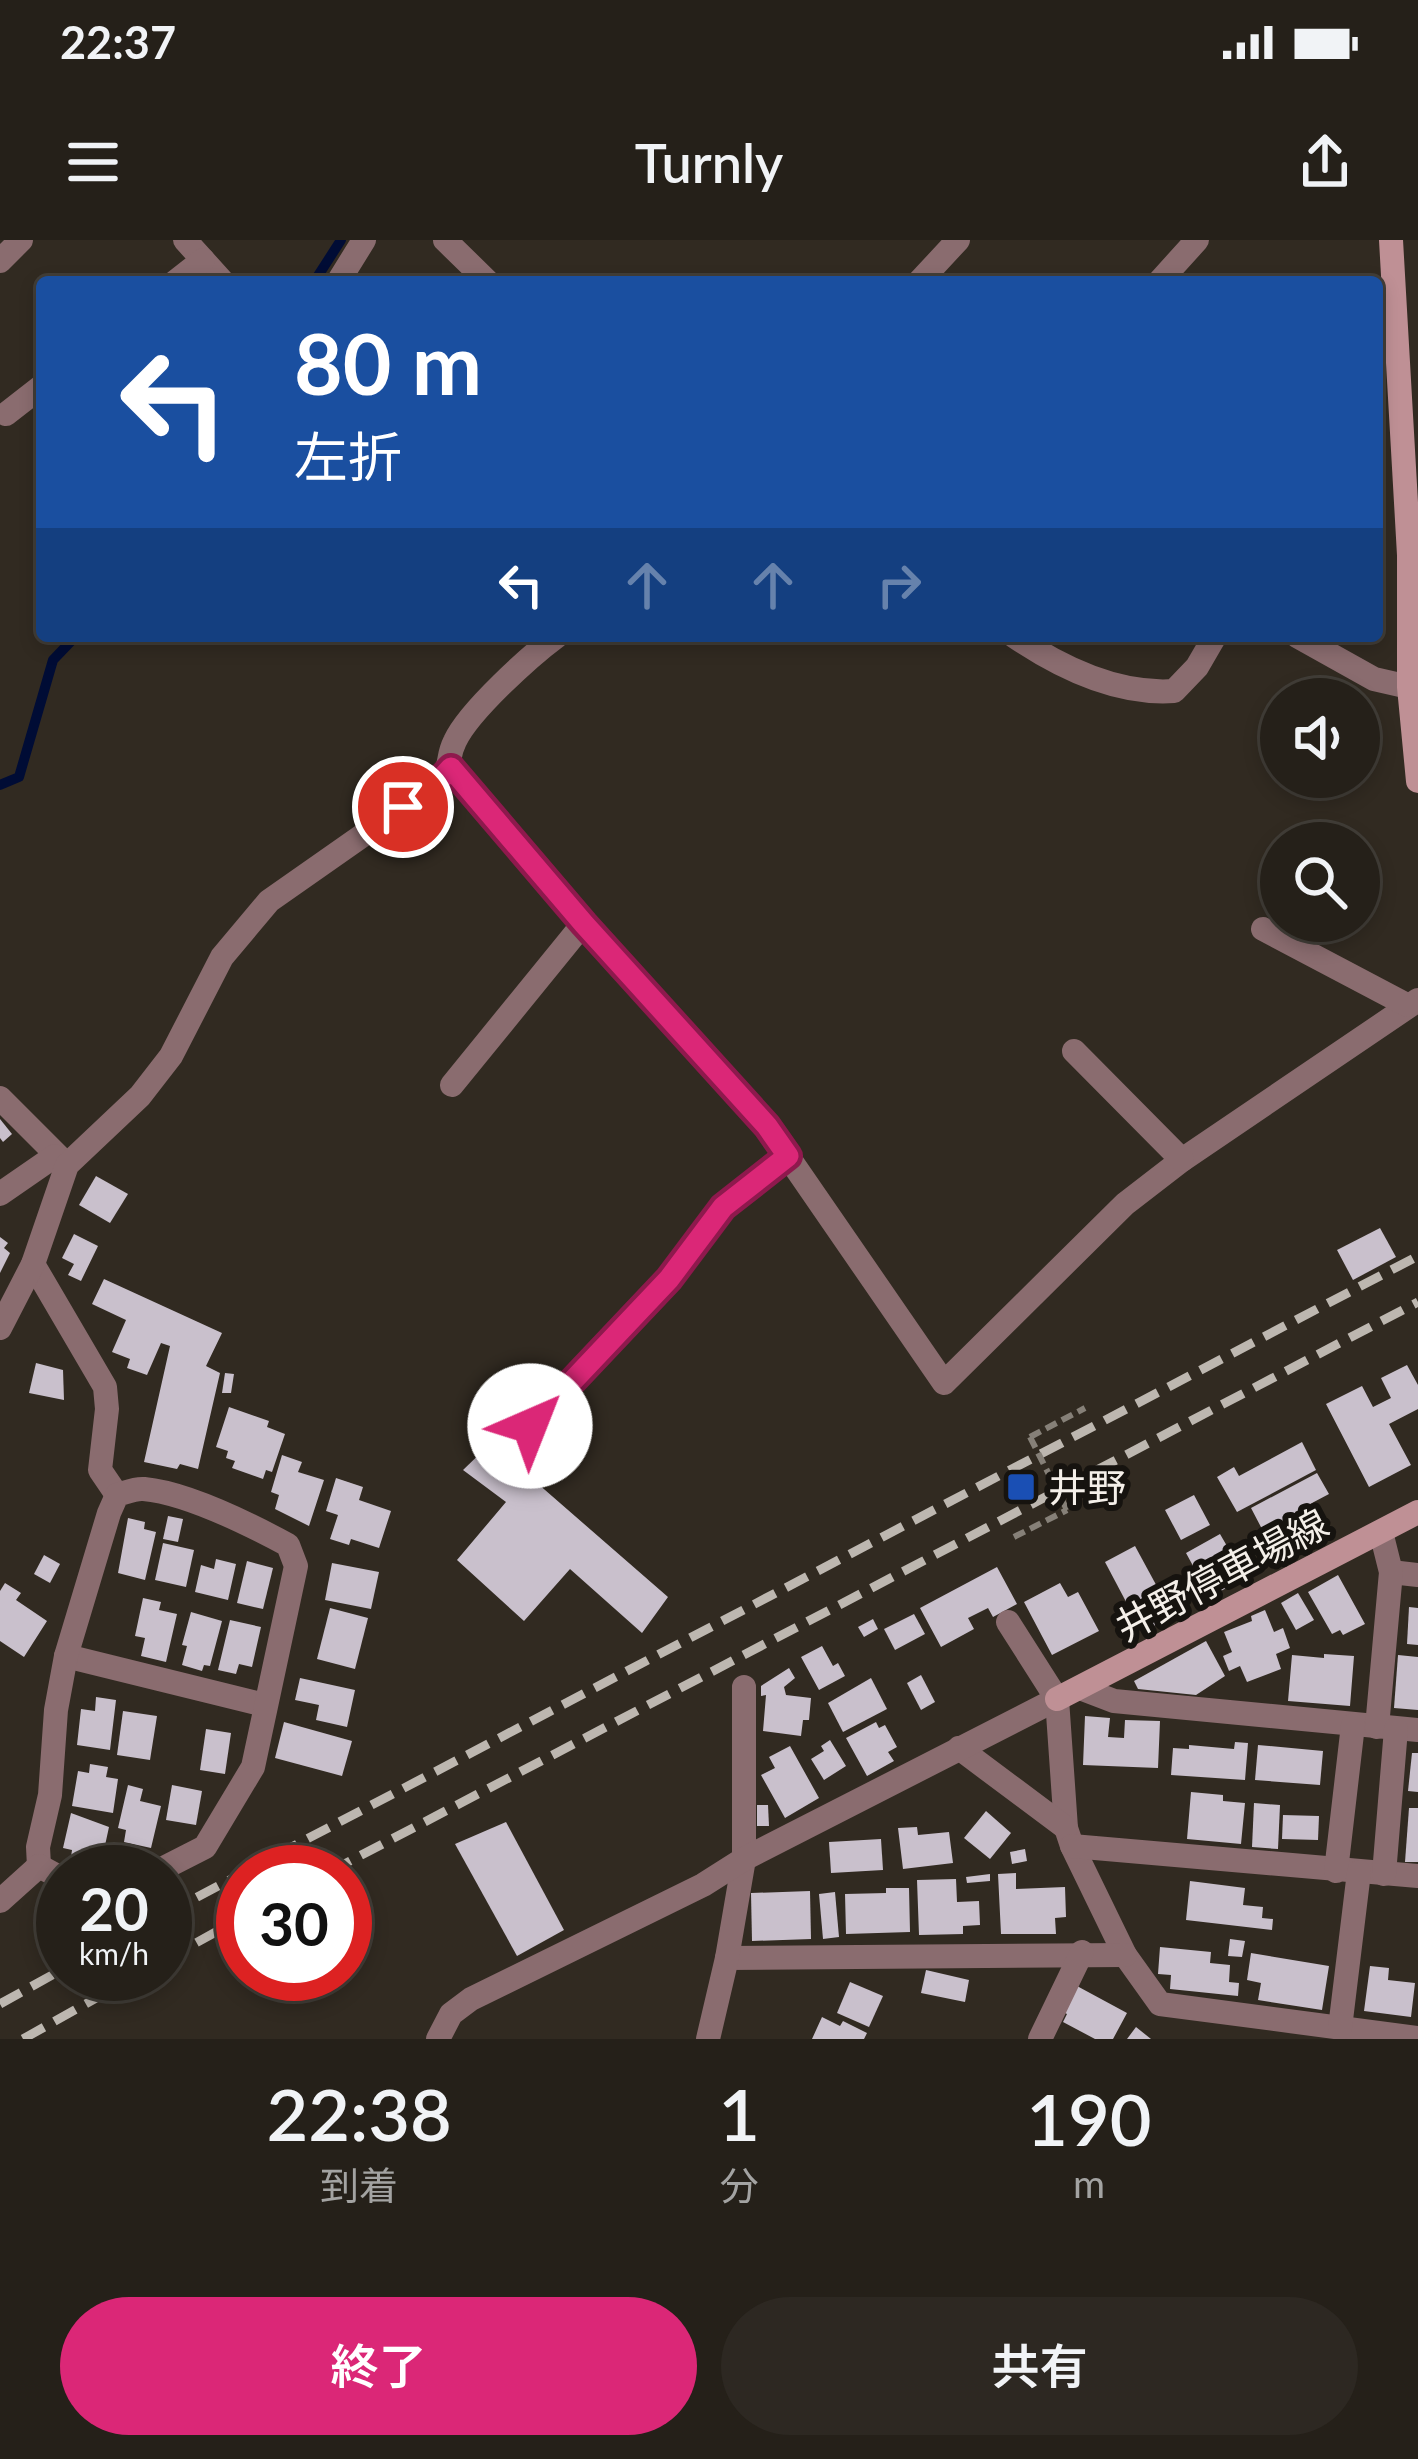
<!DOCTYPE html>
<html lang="ja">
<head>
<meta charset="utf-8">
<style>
	:root { --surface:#252019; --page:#2d2822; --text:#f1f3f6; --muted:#a3a3a2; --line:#423e38; --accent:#db2777 }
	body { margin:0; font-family:Lato,"Noto Sans JP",sans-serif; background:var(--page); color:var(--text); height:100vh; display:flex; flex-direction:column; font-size:45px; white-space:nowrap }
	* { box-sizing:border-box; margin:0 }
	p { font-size:39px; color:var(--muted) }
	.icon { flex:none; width:66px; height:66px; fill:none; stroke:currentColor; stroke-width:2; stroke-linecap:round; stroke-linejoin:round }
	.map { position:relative; height:1799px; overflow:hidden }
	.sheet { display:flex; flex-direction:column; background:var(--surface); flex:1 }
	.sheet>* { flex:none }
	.top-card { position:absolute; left:36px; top:36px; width:1347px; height:366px; border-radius:12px; box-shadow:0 6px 18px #0003,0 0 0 3px var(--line); background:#1a4fa0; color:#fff; overflow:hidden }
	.fabs { position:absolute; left:1260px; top:438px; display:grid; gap:24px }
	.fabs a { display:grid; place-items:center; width:120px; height:120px; border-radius:50%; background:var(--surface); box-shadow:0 6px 18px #0003,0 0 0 3px var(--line); font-size:60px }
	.speed { position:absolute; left:36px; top:1605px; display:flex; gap:24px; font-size:60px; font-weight:700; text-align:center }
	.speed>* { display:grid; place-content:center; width:156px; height:156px; border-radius:50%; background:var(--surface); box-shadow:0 6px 18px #0003,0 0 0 3px var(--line); line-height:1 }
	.speed small { font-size:30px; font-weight:400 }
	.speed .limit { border:18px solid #d22; background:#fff; color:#111 }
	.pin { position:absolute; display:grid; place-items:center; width:102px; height:102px; color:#fff; margin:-51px; border:6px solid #fff; border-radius:50%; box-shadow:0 3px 12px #0007 }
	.me { position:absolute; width:132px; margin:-66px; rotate:44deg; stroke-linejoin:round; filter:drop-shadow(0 0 9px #0008) }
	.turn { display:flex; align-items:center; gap:42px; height:252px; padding:0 60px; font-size:54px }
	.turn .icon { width:156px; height:156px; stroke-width:2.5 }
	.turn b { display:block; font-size:84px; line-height:102px }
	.lanes { display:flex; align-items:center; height:114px; padding:0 60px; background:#0003; justify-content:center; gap:60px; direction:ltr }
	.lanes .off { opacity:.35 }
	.eta { display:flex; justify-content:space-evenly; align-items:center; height:204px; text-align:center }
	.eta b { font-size:72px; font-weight:600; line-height:84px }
	.action { display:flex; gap:24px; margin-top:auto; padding:24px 60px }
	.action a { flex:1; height:138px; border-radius:72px; background:var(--accent); color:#fff; font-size:48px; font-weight:600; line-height:138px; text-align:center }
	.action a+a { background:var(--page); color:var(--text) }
	.status { display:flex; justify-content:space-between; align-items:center; height:84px; padding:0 60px; background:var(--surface); direction:ltr }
	.status svg { height:33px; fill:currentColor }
	header { display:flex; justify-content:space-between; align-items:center; height:156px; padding:0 60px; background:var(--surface); font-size:54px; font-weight:600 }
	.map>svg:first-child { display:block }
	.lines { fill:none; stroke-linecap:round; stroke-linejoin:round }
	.stream { stroke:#000c35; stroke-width:10 }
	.building { fill:#c9c0cc }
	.path { stroke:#868078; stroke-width:6; stroke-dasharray:12 6; stroke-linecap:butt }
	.minor { stroke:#8a6c6f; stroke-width:24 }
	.tertiary { stroke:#8a6c6f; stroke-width:24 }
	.secondary { stroke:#bf9095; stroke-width:24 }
	.rail { stroke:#bdb7b0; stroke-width:9; stroke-dasharray:24 12; stroke-linecap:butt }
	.path-bridge { stroke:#868078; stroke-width:6; stroke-dasharray:12 6; stroke-linecap:butt }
	.route-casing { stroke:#8e194d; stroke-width:30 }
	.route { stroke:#db2777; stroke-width:21 }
	.transit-dot { fill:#1a4fb4; stroke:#16130f; stroke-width:4.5 }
	.labels { text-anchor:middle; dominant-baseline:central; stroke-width:12; stroke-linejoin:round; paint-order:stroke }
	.poi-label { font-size:39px; fill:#f4efe9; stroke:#16130f; text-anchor:start }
	.street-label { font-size:39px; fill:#f4efe9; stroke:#16130f }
</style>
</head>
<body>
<div class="status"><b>22:37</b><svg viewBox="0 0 49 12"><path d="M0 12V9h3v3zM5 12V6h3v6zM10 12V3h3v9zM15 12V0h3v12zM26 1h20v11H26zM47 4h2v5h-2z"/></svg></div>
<header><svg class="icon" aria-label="menu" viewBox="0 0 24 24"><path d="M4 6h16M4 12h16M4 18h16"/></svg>Turnly<svg class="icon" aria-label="share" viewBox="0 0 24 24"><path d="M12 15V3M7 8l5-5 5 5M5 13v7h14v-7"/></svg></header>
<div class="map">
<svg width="1418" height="1799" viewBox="0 0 1418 1799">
	<rect width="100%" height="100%" fill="#312a21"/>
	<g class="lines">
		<g class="stream">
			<path d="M314 42 341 0"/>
			<path d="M0 545 19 537 53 420 76 396"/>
		</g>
	</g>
	<g class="building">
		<path d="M0 879 12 894 3 902 0 898Z"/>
		<path d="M96 936 128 954 110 983 79 965Z"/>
		<path d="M1380 988 1396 1017 1353 1040 1337 1010Z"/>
		<path d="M74 994 98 1006 81 1041 68 1035 74 1024 62 1018Z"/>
		<path d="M0 997 8 1003 4 1008 10 1013 0 1033Z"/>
		<path d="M104 1039 222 1093 206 1126 220 1133 198 1229 180 1224 177 1229 144 1222 170 1106 161 1103 147 1135 127 1128 130 1119 112 1112 126 1080 92 1064Z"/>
		<path d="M36 1123 63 1130 64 1160 29 1153Z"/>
		<path d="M1407 1125 1418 1145V1169L1389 1184 1411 1225 1369 1247 1326 1164 1362 1146 1373 1167 1391 1158 1381 1138Z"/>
		<path d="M225 1133 234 1134 231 1153H222Z"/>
		<path d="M229 1167 269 1181 267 1187 285 1194 272 1232 266 1230 263 1239 232 1228 235 1221 226 1218 228 1211 216 1207Z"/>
		<path d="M1302 1202 1316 1230 1237 1272 1217 1237 1234 1227 1239 1236Z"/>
		<path d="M491 1203 668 1357 642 1393 570 1329 524 1381 457 1320 506 1262 463 1230Z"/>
		<path d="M282 1215 302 1222 298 1232 324 1240 309 1286 275 1269 279 1255 271 1252Z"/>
		<path d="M1317 1233 1329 1254 1295 1272 1310 1300 1292 1310 1289 1304 1274 1312 1251 1268Z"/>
		<path d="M336 1238 363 1247 359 1260 391 1271 379 1308 351 1299 349 1305 330 1299 338 1275 326 1271Z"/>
		<path d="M1194 1255 1210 1285 1181 1300 1165 1270Z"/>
		<path d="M168 1276 183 1279 178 1302 163 1299Z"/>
		<path d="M128 1278 145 1282 144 1289 156 1292 145 1340 118 1333Z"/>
		<path d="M1220 1294 1231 1313 1225 1316 1239 1341 1210 1357 1186 1313Z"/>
		<path d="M163 1303 194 1310 186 1347 155 1340Z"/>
		<path d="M1135 1306 1173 1376 1142 1392 1105 1322Z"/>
		<path d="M44 1315 60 1324 50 1343 34 1334Z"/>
		<path d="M216 1319 236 1324 228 1360 195 1352 201 1325 214 1329Z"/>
		<path d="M247 1321 273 1328 263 1369 237 1363Z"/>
		<path d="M332 1323 379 1332 371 1369 325 1360Z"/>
		<path d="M997 1327 1017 1364 993 1377 988 1368 968 1378 974 1389 941 1407 920 1368Z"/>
		<path d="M1338 1335 1365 1384 1343 1395 1340 1390 1332 1394 1308 1352Z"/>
		<path d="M5 1343 21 1353 16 1360 47 1381 24 1417 0 1401V1351Z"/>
		<path d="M1060 1343 1068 1357 1078 1352 1099 1391 1052 1415 1024 1362Z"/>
		<path d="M1298 1353 1314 1380 1296 1390 1281 1363Z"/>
		<path d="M143 1358 161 1362 159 1370 177 1374 166 1422 141 1416 145 1398 135 1396Z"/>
		<path d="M1409 1367 1418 1368V1405L1407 1404Z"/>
		<path d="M330 1368 368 1378 355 1429 317 1419Z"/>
		<path d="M1265 1370 1274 1392 1283 1388 1290 1408 1276 1414 1281 1429 1247 1442 1240 1426 1229 1431 1223 1416 1232 1412 1224 1392 1252 1381 1251 1376Z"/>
		<path d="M191 1372 222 1381 210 1426 204 1425 202 1431 182 1425 187 1406 182 1405Z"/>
		<path d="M914 1374 925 1394 895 1410 884 1389Z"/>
		<path d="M873 1379 878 1389 864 1397 858 1387Z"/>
		<path d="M230 1380 261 1387 252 1427 239 1424 236 1434 218 1430Z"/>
		<path d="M1206 1401 1225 1436 1196 1455 1138 1449 1134 1441Z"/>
		<path d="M822 1406 833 1426 838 1423 845 1436 819 1450 801 1417Z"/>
		<path d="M1324 1414 1354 1416 1350 1466 1288 1461 1292 1415 1324 1418Z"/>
		<path d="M1398 1415 1418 1417V1470L1394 1468Z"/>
		<path d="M789 1428 795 1438 784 1447 786 1455 811 1458 809 1480H803L801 1496 763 1491 766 1455 761 1456V1446Z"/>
		<path d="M921 1435 935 1462 921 1470 907 1443Z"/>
		<path d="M300 1438 355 1450 347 1487 316 1480 319 1465 295 1460Z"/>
		<path d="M871 1438 887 1469 843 1492 828 1463Z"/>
		<path d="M96 1457 116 1460 110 1510 77 1505 81 1469 95 1471Z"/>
		<path d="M123 1471 157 1476 150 1520 117 1515Z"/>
		<path d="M1085 1476 1110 1478 1108 1497 1124 1498 1125 1480 1160 1481 1158 1528 1083 1525Z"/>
		<path d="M284 1482 352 1501 342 1536 275 1518Z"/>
		<path d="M876 1482 879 1488 885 1485 897 1507 888 1512 894 1521 867 1536 846 1498Z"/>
		<path d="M206 1489 231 1493 225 1534 200 1530Z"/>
		<path d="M830 1500 846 1526 824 1540 811 1519 824 1511 821 1506Z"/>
		<path d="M1235 1502 1248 1503 1245 1540 1171 1535 1173 1508 1189 1509V1505L1234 1509Z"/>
		<path d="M1258 1505 1323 1511 1320 1545 1255 1540Z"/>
		<path d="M790 1506 819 1558 785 1578 761 1535 775 1528 769 1517Z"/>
		<path d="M1412 1513H1418V1552L1408 1551Z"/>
		<path d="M90 1524 108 1527 106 1537 118 1539 113 1573 72 1566 78 1531 89 1533Z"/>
		<path d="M128 1545 143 1549 140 1561 161 1566 151 1608 124 1602 126 1590 118 1588Z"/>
		<path d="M172 1545 202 1551 196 1585 166 1580Z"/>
		<path d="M1191 1552 1223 1555V1561L1245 1563 1241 1604 1187 1599Z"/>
		<path d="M1254 1563 1280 1565 1278 1609 1252 1607Z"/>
		<path d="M757 1565H768L769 1586H757Z"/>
		<path d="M1409 1568H1418V1622H1405Z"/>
		<path d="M986 1571 1011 1593 990 1619 964 1598Z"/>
		<path d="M71 1573 109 1587 101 1624 71 1617 72 1610 63 1608Z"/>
		<path d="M1283 1575 1319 1576 1318 1600 1282 1599Z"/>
		<path d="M506 1582 564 1690 517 1716 455 1604Z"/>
		<path d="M917 1587 918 1595 949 1592 953 1623 903 1629 898 1588Z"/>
		<path d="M881 1599 883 1630 831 1633 829 1602Z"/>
		<path d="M1025 1609 1027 1621 1012 1624 1010 1612Z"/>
		<path d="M1016 1633V1649L1065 1647 1066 1677 1055 1678 1056 1694H1001L998 1634Z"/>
		<path d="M990 1634V1641L967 1643 966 1637Z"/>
		<path d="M956 1639 957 1662 979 1661 980 1685 963 1686V1694L919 1695 917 1640Z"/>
		<path d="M1190 1641 1245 1648 1243 1665 1263 1667 1262 1678 1273 1679 1272 1690 1186 1680Z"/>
		<path d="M886 1648H909L910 1692 846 1694 845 1654 886 1653Z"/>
		<path d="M810 1651 811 1699 752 1701 751 1653Z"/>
		<path d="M835 1652 839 1697 823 1699 819 1654Z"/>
		<path d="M1230 1699 1245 1701 1242 1717 1228 1716Z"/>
		<path d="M1160 1707 1211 1712 1210 1723 1230 1725 1229 1742 1239 1743 1238 1756 1170 1749 1171 1735 1158 1734Z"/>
		<path d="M1251 1713 1329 1726 1322 1770 1258 1760 1261 1743 1247 1740Z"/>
		<path d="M1370 1726 1389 1728 1388 1740 1415 1743 1411 1777 1364 1771Z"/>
		<path d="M926 1730 969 1740 965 1762 921 1753Z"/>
		<path d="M850 1742 883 1756 869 1787 837 1773Z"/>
		<path d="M1077 1746 1127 1773 1113 1799H1095L1063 1782 1067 1774 1055 1768Z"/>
		<path d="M822 1777 840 1786 843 1781 867 1793 864 1799H812Z"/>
		<path d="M1136 1787 1151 1799H1127Z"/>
	</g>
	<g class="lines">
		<g class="path">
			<path d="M1030 1197 1085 1168"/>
			<path d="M1014 1297 1067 1270"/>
		</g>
		<g class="minor">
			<path d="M185 0 223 42"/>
			<path d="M445 0 488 42"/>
			<path d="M0 21 21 0"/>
			<path d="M175 42 203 20"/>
			<path d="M338 42 364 0"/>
			<path d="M919 42 958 0"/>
			<path d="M1159 42 1197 0"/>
			<path d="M6 174 42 146"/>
			<path d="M1014 396C1061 428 1116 455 1174 451L1197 427 1215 396"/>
			<path d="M1297 396 1374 439 1409 447"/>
			<path d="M451 528 583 684 767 886 944 1143 1125 964 1182 920 1418 760"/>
			<path d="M1263 689 1407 765"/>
			<path d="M1074 811 1182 920"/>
			<path d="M452 845 583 684"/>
			<path d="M0 858 67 925"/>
			<path d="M0 954 55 916"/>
			<path d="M33 1024 105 1147 107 1169 100 1230 117 1255"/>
			<path d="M0 1088 33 1024 67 925 140 856 171 816 222 717 269 661 436 544C455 523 445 521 455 501 469 471 530 416 557 396"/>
			<path d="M530 1186 669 1039 723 967 788 916"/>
			<path d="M1391 1332 1418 1335"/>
			<path d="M1008 1382 1057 1459 1066 1588 1072 1606 1125 1715 1160 1764 1418 1798"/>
			<path d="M66 1416 265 1465"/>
			<path d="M1080 1448 1114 1461 1418 1490"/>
			<path d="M1377 1487 1391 1332 1381 1292"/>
			<path d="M959 1508 1066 1588"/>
			<path d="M1072 1606 1418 1636"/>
			<path d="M39 1626 38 1607 50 1555 56 1470 66 1416 109 1273 117 1255C125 1253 135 1248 144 1249 188 1253 249 1284 288 1305L296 1326 253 1527 205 1607 156 1632"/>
			<path d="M39 1626 63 1639"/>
			<path d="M1336 1631 1353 1485"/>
			<path d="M1384 1634 1396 1489"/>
			<path d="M0 1661 39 1626"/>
			<path d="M727 1718 1125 1715"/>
			<path d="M1340 1788 1359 1632"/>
			<path d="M708 1799 727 1718 744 1619V1447"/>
			<path d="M1040 1799 1082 1712"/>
		</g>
		<path class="tertiary" d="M438 1799 451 1774 471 1759 703 1645 744 1619 1057 1459"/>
		<g class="secondary">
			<path d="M1391 0 1409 315V447L1418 541"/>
			<path d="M1057 1459 1418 1272"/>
		</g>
		<g class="rail">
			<path d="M244 1632 1418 1016"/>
			<path d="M329 1632 1418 1062"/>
			<path d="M165 1674 243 1633"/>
			<path d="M165 1720 243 1677"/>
			<path d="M0 1764 63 1729"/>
			<path d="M23 1799 139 1734"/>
		</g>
		<path class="path-bridge" d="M1030 1197 1067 1270"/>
	</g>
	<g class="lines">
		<g class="route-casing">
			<path id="route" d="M403 567 436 544 451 528 584 684 767 886 788 916 723 967 669 1039 530 1186"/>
		</g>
		<use href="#route" class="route"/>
	</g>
	<rect class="transit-dot" x="1006" y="1232" width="30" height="30" rx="6"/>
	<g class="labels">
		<g class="poi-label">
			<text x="1048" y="1247">井野</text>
		</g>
		<g class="street-label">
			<text transform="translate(1221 1334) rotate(-28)">井野停車場線</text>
		</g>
	</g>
</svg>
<div class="fabs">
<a><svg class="icon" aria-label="sound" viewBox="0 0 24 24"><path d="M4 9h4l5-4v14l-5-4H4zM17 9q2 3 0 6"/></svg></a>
<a><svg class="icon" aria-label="search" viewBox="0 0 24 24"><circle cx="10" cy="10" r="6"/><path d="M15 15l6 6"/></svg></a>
</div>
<div class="speed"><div>20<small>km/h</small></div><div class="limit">30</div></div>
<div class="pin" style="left:403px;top:567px;background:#d93025"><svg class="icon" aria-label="arrive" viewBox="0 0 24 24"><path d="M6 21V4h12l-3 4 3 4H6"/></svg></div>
<svg class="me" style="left:530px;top:1186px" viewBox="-20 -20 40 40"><circle r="19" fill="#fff"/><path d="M0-13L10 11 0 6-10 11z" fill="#db2777"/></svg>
<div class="top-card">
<div class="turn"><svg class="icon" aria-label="left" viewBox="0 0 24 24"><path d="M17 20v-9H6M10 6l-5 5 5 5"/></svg><div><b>80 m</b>左折</div></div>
<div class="lanes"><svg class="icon" aria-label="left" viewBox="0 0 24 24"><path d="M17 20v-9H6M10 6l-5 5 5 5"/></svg><svg class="icon off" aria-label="ahead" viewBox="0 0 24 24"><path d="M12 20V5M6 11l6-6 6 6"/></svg><svg class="icon off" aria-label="ahead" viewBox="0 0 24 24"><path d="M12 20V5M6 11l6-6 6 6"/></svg><svg class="icon off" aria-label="right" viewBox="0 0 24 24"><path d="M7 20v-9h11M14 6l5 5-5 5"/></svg></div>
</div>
</div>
<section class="sheet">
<div class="eta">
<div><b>22:38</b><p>到着</p></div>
<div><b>1</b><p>分</p></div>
<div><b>190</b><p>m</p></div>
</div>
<div class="action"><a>終了</a><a>共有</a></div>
</section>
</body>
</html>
